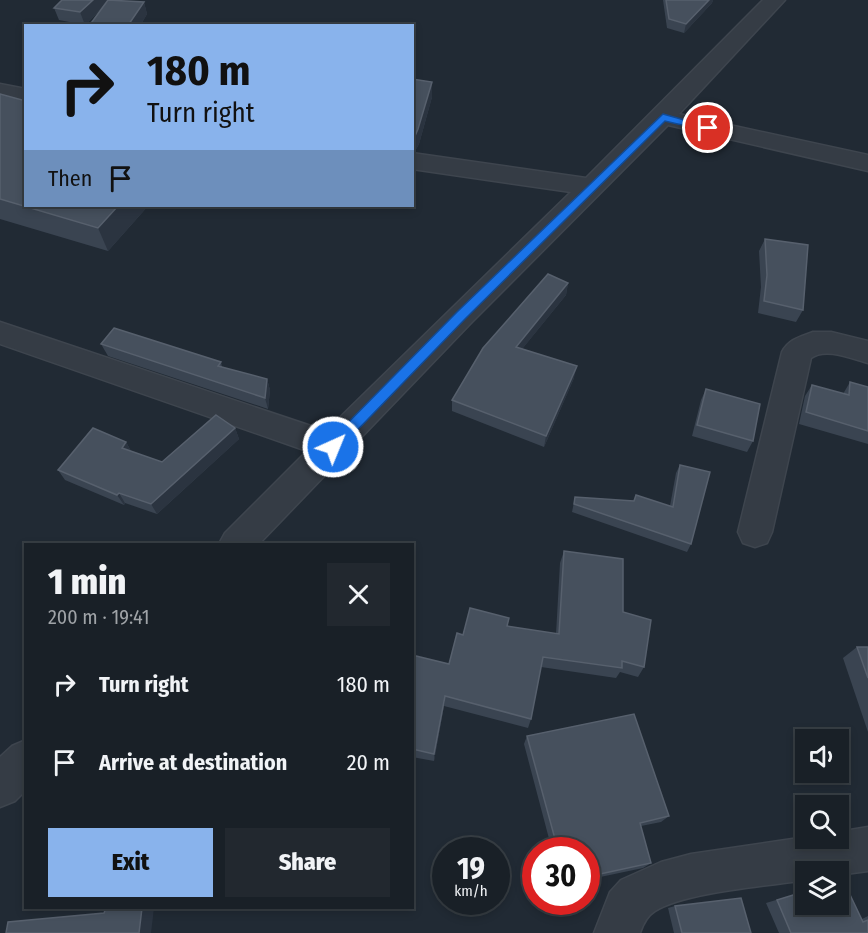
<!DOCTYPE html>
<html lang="en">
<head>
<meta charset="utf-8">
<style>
	:root { --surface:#192027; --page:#22282f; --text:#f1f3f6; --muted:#9fa3a7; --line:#373e44; --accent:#89b3ec }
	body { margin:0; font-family:"Fira Sans Condensed",sans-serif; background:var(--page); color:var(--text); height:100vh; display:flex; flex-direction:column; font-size:22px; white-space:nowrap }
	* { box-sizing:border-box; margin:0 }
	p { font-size:20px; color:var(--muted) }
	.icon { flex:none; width:33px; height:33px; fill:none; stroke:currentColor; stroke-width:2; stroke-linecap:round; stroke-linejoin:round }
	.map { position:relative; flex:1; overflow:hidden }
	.drawer { position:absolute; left:24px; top:543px; width:390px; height:366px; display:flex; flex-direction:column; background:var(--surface); border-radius:0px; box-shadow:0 3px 9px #0003,0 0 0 2px var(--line) }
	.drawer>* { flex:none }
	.top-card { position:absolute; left:24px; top:24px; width:390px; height:183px; border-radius:0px; box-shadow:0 3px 9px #0003,0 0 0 2px var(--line); background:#89b3ec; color:#111; overflow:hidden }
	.fabs { position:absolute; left:795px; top:729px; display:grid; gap:12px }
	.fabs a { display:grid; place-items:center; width:54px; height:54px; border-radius:0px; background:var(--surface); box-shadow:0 3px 9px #0003,0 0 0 2px var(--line); font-size:30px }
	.speed { position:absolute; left:432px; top:837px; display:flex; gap:12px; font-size:30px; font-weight:700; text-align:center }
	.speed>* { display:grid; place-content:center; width:78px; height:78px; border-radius:50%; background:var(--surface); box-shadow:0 3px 9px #0003,0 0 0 2px var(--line); line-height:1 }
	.speed small { font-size:15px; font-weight:400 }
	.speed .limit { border:9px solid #d22; background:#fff; color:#111 }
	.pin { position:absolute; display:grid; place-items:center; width:51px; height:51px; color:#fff; margin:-26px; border:3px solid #fff; border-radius:50%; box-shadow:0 2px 6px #0007 }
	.me { position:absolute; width:66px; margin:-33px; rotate:44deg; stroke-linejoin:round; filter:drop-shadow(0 0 4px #0008) }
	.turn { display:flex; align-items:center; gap:21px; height:126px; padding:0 24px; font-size:27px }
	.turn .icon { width:78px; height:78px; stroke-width:2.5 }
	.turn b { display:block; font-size:42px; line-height:51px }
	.then { display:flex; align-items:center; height:57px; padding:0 24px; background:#0003; gap:12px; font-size:22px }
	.round { display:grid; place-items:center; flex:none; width:63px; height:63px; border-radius:0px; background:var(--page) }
	.head { display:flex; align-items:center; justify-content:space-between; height:102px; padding:0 24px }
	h1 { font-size:36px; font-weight:800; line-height:45px }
	.button { display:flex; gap:12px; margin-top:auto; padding:12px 24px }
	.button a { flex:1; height:69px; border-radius:0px; background:var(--accent); color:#111; font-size:24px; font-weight:800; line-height:69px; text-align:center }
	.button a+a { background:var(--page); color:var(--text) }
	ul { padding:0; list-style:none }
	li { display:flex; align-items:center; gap:18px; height:78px; padding:0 24px }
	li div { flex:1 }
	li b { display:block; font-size:22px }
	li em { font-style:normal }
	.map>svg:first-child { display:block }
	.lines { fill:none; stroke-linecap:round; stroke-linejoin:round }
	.minor-casing { stroke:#3e454e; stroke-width:3 }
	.minor { fill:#353c45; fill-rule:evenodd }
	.wall { fill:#3a4451 }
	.shaded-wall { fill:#2b3440 }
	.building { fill:#46505d; stroke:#57606d; stroke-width:1.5 }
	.route { fill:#1a73e8; stroke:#114b97; stroke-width:1.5 }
</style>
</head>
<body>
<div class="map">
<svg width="868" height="933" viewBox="0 0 868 933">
	<rect width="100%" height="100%" fill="#212a34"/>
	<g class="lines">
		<g class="minor-casing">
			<g id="minor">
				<path d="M763 0H785L679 114 868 155V171L668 125 471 323 259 544H219L225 533 307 451 0 344V322L326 431 571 192 412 169V153L586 178Z"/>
				<path d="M0 84 26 89V103L0 98Z"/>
				<path d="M813 332H831L868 341V363C852 359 826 347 811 358L772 532 767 543 755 547 743 543 738 532 782 352C789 339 800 337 813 332Z"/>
				<path d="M26 740V790L15 801 0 807V757L12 746Z"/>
				<path d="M868 827V871L838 875V872H806V880C768 886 685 892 655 911 647 916 643 924 640 933H594L610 892 621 880 661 862 691 854 806 837 838 838V832Z"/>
			</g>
		</g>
		<use href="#minor" class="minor"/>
	</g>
	<g class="wall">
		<path d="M663 0H713L712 3 684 33 667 28Z"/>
		<path d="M144 2 147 14 140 26H89L104 6 85 25 59 20 54 8Z"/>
		<path d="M412 79 432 82V97L419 144 415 151H412Z"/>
		<path d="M0 94 26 206H148L108 251 0 219Z"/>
		<path d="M765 239 803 310 796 322 758 313 761 287 759 251Z"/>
		<path d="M568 283 566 295 522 349 574 378 544 447 452 411V400Z"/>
		<path d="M101 344 221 362 222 367 267 379 270 390 268 409 108 356Z"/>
		<path d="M850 382 868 387V444L799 424 805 396 812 385 843 394Z"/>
		<path d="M706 389 753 441 747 452 692 436 701 400Z"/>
		<path d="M235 428 239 439 157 514 125 503 124 505 65 480 58 470 126 442 131 451 162 462Z"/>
		<path d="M680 465 691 544 687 552 572 512 575 497 634 501 636 495 670 506 676 473Z"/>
		<path d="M564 551 623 612 644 667 638 677 620 672 616 678 541 667 531 719 528 728 444 706 434 761 412 757V655L449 664 463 635 508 626 556 634 560 563Z"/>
		<path d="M857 647H868V732L843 658Z"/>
		<path d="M527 736 669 816 661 822 641 826 651 863 643 868 586 880V850H552L524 744Z"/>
		<path d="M806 891V904L862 919 868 916V933H779L766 903Z"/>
		<path d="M675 906 751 933H674L668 908Z"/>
	</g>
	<g class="shaded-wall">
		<path d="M93 0H108V1L85 25 80 12Z"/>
		<path d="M709 0H713L712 3 684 33 686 24Z"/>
		<path d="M144 2 147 14 140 26H129V24Z"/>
		<path d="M432 82V97L419 144 415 151V136Z"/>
		<path d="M118 206H148L108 251 98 228Z"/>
		<path d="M568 283 566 295 514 359 516 347Z"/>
		<path d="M577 366 574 378 544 447 546 436Z"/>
		<path d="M267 379 270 390 268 409 265 398Z"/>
		<path d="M235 428 239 439 157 514 151 504Z"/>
		<path d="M126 442 132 453 122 448Z"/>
		<path d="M119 493 125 503 124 505 117 495Z"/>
		<path d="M445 696 444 706 434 761V754Z"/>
		<path d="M142 908H154L151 933H139Z"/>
	</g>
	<g class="building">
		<path d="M62 0H93L80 12 54 8Z"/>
		<path d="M108 0 144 2 129 24 89 26Z"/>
		<path d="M666 0H709L686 24 669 19Z"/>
		<path d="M412 79 432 82 418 129 415 136H412Z"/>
		<path d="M0 94 26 101V206H118L98 228 0 199Z"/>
		<path d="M765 239 808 245 803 310 764 301 767 275Z"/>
		<path d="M548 274 568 283 516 347 577 366 546 436 452 400 483 348Z"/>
		<path d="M114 328 221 362 218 366 267 379 265 398 101 344Z"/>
		<path d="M850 382 868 387V431L806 412 812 385 849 395Z"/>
		<path d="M706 389 760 404 753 441 697 425Z"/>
		<path d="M216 415 235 428 151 504 119 493 117 495 58 470 93 428 126 442 122 448 162 462Z"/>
		<path d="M680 465 710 472 691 544 574 504 575 497 634 501 636 495 673 507Z"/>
		<path d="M564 551 623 559V612L651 620 644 667 622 661V668L543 657 531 719 445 696 434 754 412 749V655L449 664 457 633 463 635 470 608 509 618 507 626 559 634Z"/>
		<path d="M857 647H868V678Z"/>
		<path d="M634 714 669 816 640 823 651 863 586 877V850H558L527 736Z"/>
		<path d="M843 880 863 922 868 920V933H791L777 900 806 891V904H838V881Z"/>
		<path d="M741 898 751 933H682L675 906Z"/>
		<path d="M106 908H142L139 933H6L8 922 104 913Z"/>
	</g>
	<path class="route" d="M663 114 713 128 708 131 665 121 465 319 337 451H328V443L457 312Z"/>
</svg>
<div class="fabs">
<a><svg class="icon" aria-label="sound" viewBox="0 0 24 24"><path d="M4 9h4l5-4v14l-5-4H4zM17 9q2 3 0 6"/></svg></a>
<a><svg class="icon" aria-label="search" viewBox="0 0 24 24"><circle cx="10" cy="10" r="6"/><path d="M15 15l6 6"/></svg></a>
<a><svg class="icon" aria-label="layers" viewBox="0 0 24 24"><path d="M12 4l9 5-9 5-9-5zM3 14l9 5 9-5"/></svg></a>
</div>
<div class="speed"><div>19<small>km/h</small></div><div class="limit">30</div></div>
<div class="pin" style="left:708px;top:128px;background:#d93025"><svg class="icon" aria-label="arrive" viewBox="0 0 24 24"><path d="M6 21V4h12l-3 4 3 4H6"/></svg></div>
<svg class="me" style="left:333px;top:447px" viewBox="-20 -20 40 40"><circle r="17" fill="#1a73e8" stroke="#fff" stroke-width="3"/><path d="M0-11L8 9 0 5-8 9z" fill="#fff"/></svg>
<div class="top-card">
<div class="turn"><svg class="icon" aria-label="right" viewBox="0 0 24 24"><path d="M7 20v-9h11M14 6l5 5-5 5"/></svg><div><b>180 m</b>Turn right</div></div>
<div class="then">Then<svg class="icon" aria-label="arrive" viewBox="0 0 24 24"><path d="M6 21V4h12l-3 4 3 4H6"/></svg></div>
</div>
<section class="drawer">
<div class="head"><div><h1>1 min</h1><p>200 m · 19:41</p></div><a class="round"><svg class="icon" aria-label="close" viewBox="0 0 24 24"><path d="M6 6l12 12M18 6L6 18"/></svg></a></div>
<ul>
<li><svg class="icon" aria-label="right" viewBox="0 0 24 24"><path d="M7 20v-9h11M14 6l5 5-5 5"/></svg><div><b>Turn right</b></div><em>180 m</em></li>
<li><svg class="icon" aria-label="arrive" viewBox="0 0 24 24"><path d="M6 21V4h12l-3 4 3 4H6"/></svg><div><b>Arrive at destination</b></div><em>20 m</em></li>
</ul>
<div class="button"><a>Exit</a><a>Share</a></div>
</section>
</div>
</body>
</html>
